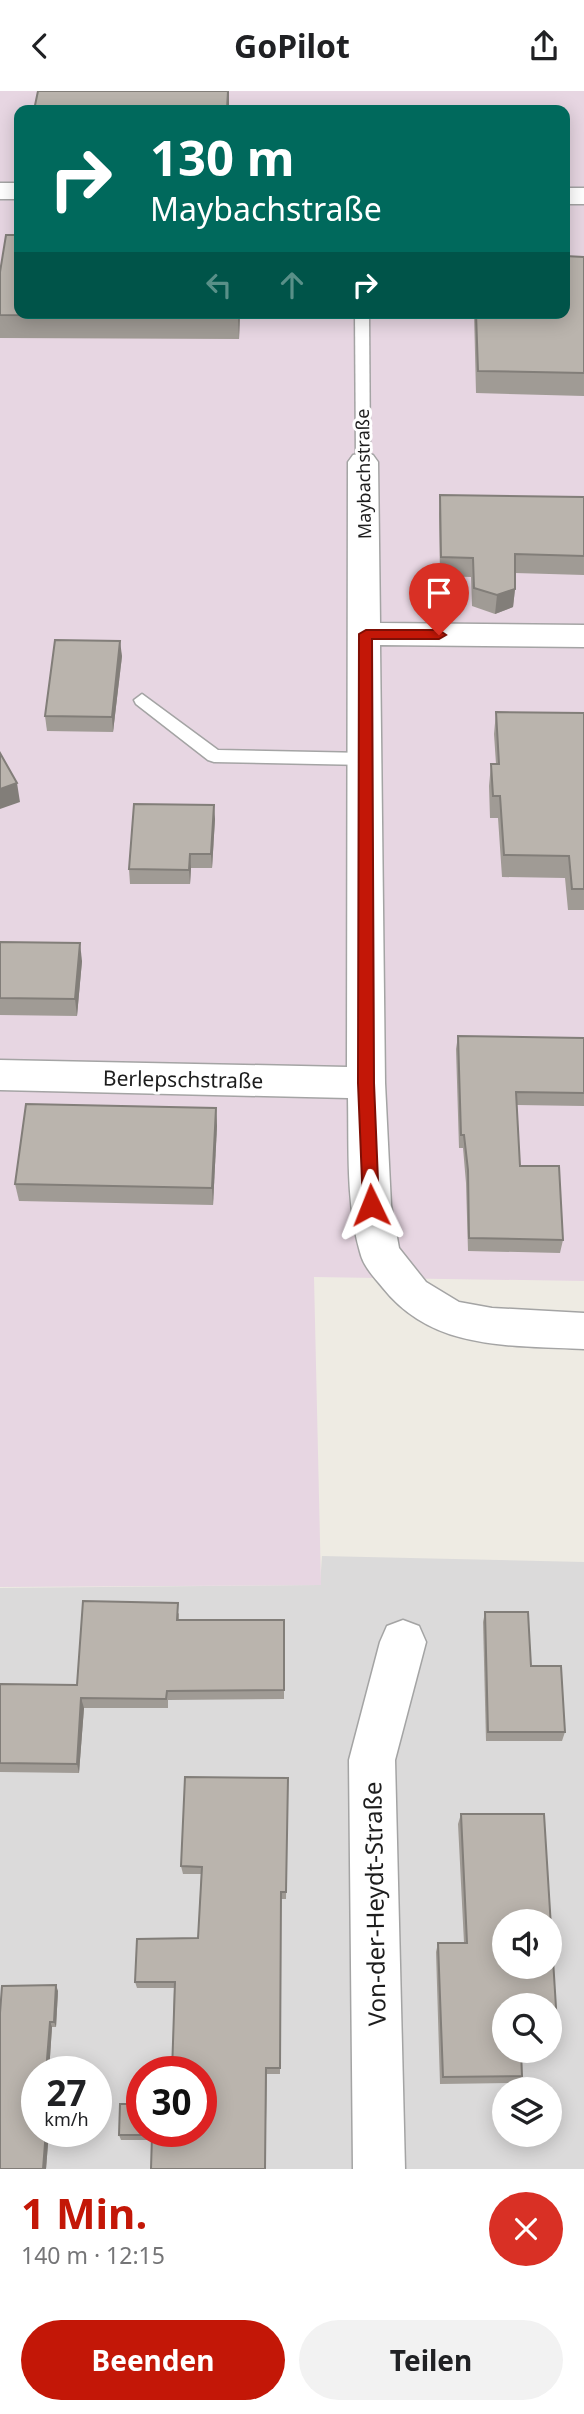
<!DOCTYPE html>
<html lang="de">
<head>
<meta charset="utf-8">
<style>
	:root { --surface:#fff; --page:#f2f2f2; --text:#202124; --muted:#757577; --accent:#c31707 }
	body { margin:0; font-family:"Noto Sans",sans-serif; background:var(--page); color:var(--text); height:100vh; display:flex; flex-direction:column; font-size:26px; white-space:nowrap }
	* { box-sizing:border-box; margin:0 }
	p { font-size:23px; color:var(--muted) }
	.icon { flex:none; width:38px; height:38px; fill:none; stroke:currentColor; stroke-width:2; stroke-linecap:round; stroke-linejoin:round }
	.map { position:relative; height:2078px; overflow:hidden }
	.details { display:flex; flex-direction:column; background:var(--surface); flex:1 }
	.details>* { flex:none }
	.hud { position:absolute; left:14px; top:14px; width:556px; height:214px; border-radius:14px; box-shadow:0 4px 18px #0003; background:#00695c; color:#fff; overflow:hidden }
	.tools { position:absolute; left:492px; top:1818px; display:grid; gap:14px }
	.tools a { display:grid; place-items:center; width:70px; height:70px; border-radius:50%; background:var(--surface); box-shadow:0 4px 18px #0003; font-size:35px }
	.speed { position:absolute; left:21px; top:1965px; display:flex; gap:14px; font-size:35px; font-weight:700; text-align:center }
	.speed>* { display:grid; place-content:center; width:91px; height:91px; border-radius:50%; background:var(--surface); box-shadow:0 4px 18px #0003; line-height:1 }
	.speed small { font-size:18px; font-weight:400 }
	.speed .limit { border:10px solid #d22; background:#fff; color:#111 }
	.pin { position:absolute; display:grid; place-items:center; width:60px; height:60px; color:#fff; margin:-72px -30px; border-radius:50% 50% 50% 0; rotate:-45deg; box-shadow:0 0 7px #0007 }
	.pin .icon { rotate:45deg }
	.me { position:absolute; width:77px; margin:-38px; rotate:358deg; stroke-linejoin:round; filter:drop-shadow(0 0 5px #0008) }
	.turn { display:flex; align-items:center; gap:24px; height:147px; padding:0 21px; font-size:32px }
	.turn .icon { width:91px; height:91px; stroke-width:2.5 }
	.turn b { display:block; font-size:49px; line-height:60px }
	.lanes { display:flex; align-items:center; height:66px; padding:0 21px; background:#0003; justify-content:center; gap:35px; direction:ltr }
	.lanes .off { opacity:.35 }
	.round { display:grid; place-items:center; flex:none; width:74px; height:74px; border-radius:37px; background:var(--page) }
	.overview { display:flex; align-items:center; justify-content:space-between; height:119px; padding:0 21px }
	h1 { font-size:42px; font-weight:700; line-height:52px; color:var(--accent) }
	.button { display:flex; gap:14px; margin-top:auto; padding:14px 21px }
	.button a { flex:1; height:80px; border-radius:42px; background:var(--accent); color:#fff; font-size:28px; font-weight:700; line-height:80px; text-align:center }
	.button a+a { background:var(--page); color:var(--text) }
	header { display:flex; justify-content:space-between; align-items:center; height:91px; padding:0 21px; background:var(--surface); font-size:32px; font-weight:700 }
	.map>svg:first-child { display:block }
	.residential { fill:#dbdada; fill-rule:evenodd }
	.industrial { fill:#e7d6e2; fill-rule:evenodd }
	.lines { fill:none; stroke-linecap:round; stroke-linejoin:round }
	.lane-casing { stroke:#a4a4a4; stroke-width:3 }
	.street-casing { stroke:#a4a4a4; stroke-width:3 }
	.lane { fill:#fff; fill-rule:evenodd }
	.street { fill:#fff; fill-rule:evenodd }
	.wall { fill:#a09b95; fill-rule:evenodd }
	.shaded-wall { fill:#827e79 }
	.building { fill:#bab4ad; stroke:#827e79; stroke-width:2; fill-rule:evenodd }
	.route { fill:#c31707; stroke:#7f0f05; stroke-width:2 }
	.labels { text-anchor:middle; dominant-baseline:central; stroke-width:6; stroke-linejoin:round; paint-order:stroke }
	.far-street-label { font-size:18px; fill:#1d1d1d; stroke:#fff }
	.street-label { font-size:21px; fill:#1d1d1d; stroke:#fff }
	.near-street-label { font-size:24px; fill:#1d1d1d; stroke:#fff }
</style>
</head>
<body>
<header><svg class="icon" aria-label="back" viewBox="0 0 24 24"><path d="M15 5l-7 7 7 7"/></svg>GoPilot<svg class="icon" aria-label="share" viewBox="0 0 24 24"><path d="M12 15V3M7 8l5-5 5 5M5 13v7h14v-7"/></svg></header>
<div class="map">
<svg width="584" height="2078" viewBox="0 0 584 2078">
	<rect width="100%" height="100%" fill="#eeebe3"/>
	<path class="residential" d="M322 1465 584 1471V2078H0V1497L320 1494ZM504 1830H550V1876H504ZM504 1914H550V1960H504ZM37 1981H96V2040H37ZM142 1981H201V2040H142ZM504 1998H550V2044H504Z"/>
	<path class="industrial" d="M0 0H584V1190L314 1186 321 1494 0 1496ZM19 19H565V222H19Z"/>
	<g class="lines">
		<g class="lane-casing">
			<g id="lane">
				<path d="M355 222H369L370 371 363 376 356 371Z"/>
				<path d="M142 603 218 659 366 662 374 668 366 674 214 671 208 669 136 613 134 609Z"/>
			</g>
		</g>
		<g class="street-casing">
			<g id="street">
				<rect x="0" y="92" width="19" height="16"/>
				<rect x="565" y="97" width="19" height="16"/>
				<path d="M363 362 373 364 378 371 380 532 584 534V556L380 554 385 992 391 1114 399 1157 426 1191 459 1211 492 1217 584 1222V1258C510 1254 433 1260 383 1197 374 1186 363 1175 360 1161 346 1112 349 1058 348 1007L0 999V969L347 976 348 371 353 364Z"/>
				<path d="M403 1529 419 1535 426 1551 395 1669 405 2078H353L349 1669 380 1551 387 1535Z"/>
			</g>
		</g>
		<use href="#lane" class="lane"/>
		<use href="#street" class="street"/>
	</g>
	<g class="wall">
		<path d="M584 166V305L476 302 474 222H565Z"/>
		<path d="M0 181 19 222H240L239 248 0 247Z"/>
		<path d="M440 404 584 406V484L515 482V498L513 516 495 523 472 515 471 486 440 485 439 423Z"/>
		<path d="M122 565 113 641 47 640 45 625Z"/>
		<path d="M496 621 584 622V819H568L565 787 502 786 498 727H490L489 695 491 673H496L494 643Z"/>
		<path d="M215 728 212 777H191L190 793H130L129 778Z"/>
		<path d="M0 851 82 870 77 925 0 924Z"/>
		<path d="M458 945 584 947V1015L517 1014 520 1075 563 1149 560 1162 468 1160 466 1092 463 1057H459L456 958Z"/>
		<path d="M216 1017 217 1035 213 1114 19 1110 15 1093Z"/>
		<path d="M485 1521 531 1575 565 1641 562 1650H486L483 1531Z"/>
		<path d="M179 1522V1529H284V1608L168 1609V1617H84L79 1682 0 1681V1593L77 1594Z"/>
		<path d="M185 1686 288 1687 286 1808H281L280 1983H267L265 2078H151L152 2049H121L119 2044 120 2013H142V2040H201V1981H172L174 1897H137L135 1891 137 1848 198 1847 201 1783H183L181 1775Z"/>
		<path d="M461 1723H544L558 1949 554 1957H550V1914H504V1960H521L522 1985 519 1992 440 1993 436 1861 438 1852H464L458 1733ZM504 1830H550V1876H504Z"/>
		<path d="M58 1900 56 1936H52L49 1981H37V2040H49L46 2078H0Z"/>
	</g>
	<g class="shaded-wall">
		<path d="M228 0H229V19H227Z"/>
		<path d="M238 222H240L239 248 238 225Z"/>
		<path d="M515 498 513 516 495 523 497 504Z"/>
		<path d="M120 550 122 565 113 641 112 626Z"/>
		<path d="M17 692 20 711 0 718V698Z"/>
		<path d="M214 714 215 728 212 777 211 763Z"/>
		<path d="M190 763 191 777 190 793 189 779Z"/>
		<path d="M80 852 82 870 77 925 75 908Z"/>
		<path d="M216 1017 217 1035 213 1114 212 1097Z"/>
		<path d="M81 1607 84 1617 79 1682 77 1673Z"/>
		<path d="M56 1894 58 1900 56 1936 54 1931Z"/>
		<path d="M50 1931 52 1936 49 1981H46Z"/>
		<path d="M46 2040H49L46 2078H43Z"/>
	</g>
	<g class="building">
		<path d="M38 0H228L227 19H34Z"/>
		<path d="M6 144H19V222H238V225L0 224V181Z"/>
		<path d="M565 165 584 166V282L478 280 476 222H565Z"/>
		<path d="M440 404 584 406V465L515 463V498L497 504 474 497 473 467 441 466Z"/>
		<path d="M55 549 120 550 112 626 45 625Z"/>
		<path d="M496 621 584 622V798H572L569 765 504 764 500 705H493L491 673H499Z"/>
		<path d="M0 662 17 692 0 698Z"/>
		<path d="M134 713 214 714 211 763H190L189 779 129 778Z"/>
		<path d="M0 851 80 852 75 908 0 907Z"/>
		<path d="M458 945 584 947V1002L516 1001 520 1075H559L563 1149 469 1147 468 1079 464 1044H461Z"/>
		<path d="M26 1013 216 1017 212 1097 15 1093Z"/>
		<path d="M83 1510 178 1512 177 1529H284V1599L167 1600 166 1608 81 1607 77 1673 0 1672V1593L77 1594Z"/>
		<path d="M485 1521H528L531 1575H561L565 1641H488Z"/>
		<path d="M185 1686 288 1687 286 1801H281L280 1977H266L265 2078H151L152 2044H119L120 2013H142V2040H201V1981H172L175 1891H135L137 1848 198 1847 202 1776 181 1775Z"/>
		<path d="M461 1723H544L558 1949H550V1914H504V1960H521L522 1985 443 1986 438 1852H467ZM504 1830H550V1876H504Z"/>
		<path d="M56 1894 54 1931H50L46 1981H37V2040H46L43 2078H0V1922L2 1895Z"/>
	</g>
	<path class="route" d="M366 539H439L446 544 439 548H372L374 992 379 1114 377 1118H365L363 1114 358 992 359 543Z"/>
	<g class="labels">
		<g class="far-street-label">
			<text transform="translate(363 383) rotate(-91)">Maybachstraße</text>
		</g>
		<g class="street-label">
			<text transform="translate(183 988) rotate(1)">Berlepschstraße</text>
		</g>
		<g class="near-street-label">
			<text transform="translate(374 1813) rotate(-91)">Von-der-Heydt-Straße</text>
		</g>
	</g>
</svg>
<div class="tools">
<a><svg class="icon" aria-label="sound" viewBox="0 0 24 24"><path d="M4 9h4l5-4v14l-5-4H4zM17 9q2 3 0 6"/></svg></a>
<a><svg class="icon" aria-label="search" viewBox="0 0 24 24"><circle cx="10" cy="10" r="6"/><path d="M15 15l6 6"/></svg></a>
<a><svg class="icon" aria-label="layers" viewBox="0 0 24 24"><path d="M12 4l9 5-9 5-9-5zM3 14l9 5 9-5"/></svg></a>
</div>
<div class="speed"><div>27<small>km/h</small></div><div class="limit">30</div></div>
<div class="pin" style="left:439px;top:544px;background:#d93025"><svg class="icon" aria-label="arrive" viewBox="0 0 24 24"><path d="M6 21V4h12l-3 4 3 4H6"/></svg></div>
<svg class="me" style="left:371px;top:1114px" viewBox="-20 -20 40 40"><path d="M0-17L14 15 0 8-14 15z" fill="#c31707" stroke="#fff" stroke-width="4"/></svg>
<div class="hud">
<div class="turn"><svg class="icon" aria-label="right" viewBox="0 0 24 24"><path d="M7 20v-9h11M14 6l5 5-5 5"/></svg><div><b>130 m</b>Maybachstraße</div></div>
<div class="lanes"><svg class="icon off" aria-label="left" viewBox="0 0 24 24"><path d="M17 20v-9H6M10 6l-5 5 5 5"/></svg><svg class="icon off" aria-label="ahead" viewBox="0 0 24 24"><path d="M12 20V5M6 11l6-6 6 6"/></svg><svg class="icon" aria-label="right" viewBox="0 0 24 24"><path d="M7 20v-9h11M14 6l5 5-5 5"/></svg></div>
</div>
</div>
<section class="details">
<div class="overview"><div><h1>1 Min.</h1><p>140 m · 12:15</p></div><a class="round" style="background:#d93025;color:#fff"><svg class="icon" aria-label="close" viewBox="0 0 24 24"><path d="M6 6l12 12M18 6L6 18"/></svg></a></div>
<div class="button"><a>Beenden</a><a>Teilen</a></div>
</section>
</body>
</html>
